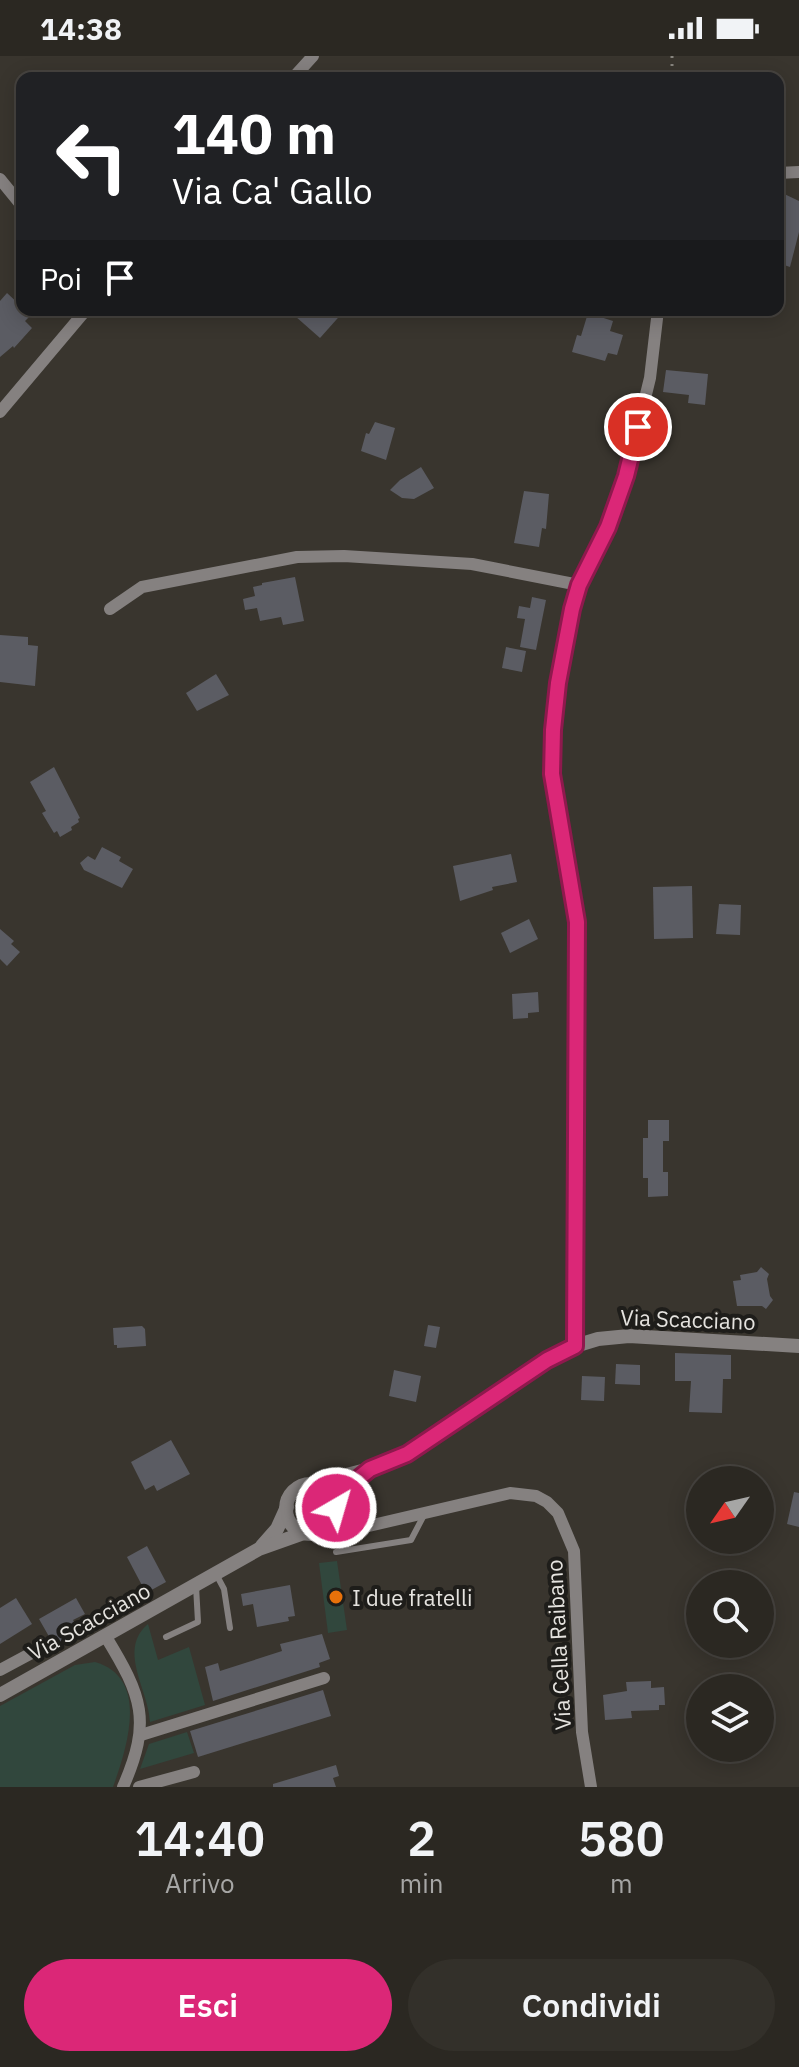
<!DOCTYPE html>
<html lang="it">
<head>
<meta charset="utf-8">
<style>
	:root { --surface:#2b2822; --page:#33302a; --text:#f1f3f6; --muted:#a6a6a5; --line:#474440; --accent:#db2777 }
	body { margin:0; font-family:"IBM Plex Sans",sans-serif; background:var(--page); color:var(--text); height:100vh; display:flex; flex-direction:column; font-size:30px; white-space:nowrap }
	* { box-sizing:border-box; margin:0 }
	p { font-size:26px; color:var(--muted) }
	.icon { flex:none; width:44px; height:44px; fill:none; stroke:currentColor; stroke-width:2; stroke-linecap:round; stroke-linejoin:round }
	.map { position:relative; height:1731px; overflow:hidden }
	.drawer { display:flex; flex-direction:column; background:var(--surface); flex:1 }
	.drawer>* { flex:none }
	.top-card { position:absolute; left:16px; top:16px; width:768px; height:244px; border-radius:16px; box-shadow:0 4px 20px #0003,0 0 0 2px var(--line); background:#202124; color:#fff; overflow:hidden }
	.needle { width:52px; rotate:236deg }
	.controls { position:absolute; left:686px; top:1410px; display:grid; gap:16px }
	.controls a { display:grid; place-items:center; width:88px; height:88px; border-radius:50%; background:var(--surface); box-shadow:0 4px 20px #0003,0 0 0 2px var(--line); font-size:40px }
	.pin { position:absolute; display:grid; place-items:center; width:68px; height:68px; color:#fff; margin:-34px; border:4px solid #fff; border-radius:50%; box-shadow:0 2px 8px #0007 }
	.me { position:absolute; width:88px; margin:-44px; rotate:38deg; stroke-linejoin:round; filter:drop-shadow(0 0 6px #0008) }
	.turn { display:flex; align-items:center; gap:28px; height:168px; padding:0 24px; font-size:36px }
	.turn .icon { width:104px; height:104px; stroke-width:2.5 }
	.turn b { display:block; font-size:56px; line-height:68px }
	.then { display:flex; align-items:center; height:76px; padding:0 24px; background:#0003; gap:16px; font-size:30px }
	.eta { display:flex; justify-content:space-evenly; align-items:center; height:136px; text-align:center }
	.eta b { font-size:48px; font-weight:600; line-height:56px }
	.action { display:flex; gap:16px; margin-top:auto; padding:16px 24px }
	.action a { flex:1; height:92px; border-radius:48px; background:var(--accent); color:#fff; font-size:32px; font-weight:600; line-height:92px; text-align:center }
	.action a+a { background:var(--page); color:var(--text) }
	.status { display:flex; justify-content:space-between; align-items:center; height:56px; padding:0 40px; background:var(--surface); direction:ltr }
	.status svg { height:22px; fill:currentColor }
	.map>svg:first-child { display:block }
	.green { fill:#31473d }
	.building { fill:#5b5c63 }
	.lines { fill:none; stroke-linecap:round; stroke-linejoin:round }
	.path { stroke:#88857f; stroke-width:3; stroke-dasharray:2 6; stroke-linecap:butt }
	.service { stroke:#858180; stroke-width:6 }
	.minor { stroke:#858180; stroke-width:12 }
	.tertiary { stroke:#858180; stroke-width:14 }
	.route-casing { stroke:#8e194d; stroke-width:20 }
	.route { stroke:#db2777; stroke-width:14 }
	.food-dot { fill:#e8710a; stroke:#1e1d1a; stroke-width:3 }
	.labels { text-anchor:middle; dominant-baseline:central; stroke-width:8; stroke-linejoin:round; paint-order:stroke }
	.street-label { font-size:22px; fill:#e5e3df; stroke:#1e1d1a }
	.poi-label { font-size:22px; fill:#e5e3df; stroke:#1e1d1a; text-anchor:start }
</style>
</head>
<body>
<div class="status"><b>14:38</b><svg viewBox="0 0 49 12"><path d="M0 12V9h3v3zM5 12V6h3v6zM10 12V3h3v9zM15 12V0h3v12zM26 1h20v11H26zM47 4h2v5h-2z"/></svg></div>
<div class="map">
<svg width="799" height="1731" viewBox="0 0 799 1731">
	<rect width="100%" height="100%" fill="#39352e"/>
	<g class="green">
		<path d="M337 1505 347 1574 328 1577 319 1507Z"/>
		<path d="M148 1568 158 1604 189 1591 205 1649 150 1666C149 1634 117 1594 148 1568Z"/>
		<path d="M95 1606C151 1622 126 1694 113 1731H0V1650L75 1609Z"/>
		<path d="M187 1676 194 1697 140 1713 149 1688Z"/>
	</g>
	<g class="building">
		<path d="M778 135 799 145V176L790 211 778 207Z"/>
		<path d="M7 237 22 251V254L31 259 25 265 32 272 14 292 13 290 0 301V245Z"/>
		<path d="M301 254H345L320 282 295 260Z"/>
		<path d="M588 257 613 265 610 275 623 279 617 299 608 297 605 305 572 296 577 279 581 280Z"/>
		<path d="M666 314 708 318 705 349 688 347 689 339 663 336Z"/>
		<path d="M375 366 395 372 386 404 361 395 366 377 369 378Z"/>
		<path d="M421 411 434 432 414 443 402 442 390 434 400 424Z"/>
		<path d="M524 435 549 438 546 473 542 472 539 491 514 487Z"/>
		<path d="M295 521 304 565 283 569 281 561 260 565 257 552 245 554 243 543 255 540 253 531 262 529V527Z"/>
		<path d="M532 541 546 544 536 594 520 591 525 563 517 562 519 550 530 552Z"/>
		<path d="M0 579 28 581V589L38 590 35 630 0 626Z"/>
		<path d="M506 591 526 595 522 616 502 612Z"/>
		<path d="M216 618 229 639 197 655 186 637Z"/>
		<path d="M54 711 80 762 78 763 79 766 71 771 72 774 60 781 57 775 54 777 42 757 46 755 30 726Z"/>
		<path d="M102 791 121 801 119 805 133 813 122 832 84 814 80 807 88 800 95 804Z"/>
		<path d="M511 798 517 826 492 831 493 834 460 845 453 810Z"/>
		<path d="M692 830 693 882 654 883 653 831Z"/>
		<path d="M719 848 741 849 740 879 716 878Z"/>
		<path d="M529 863 538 883 510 897 501 877Z"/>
		<path d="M0 873 14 885 11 888 20 896 7 910 0 903Z"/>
		<path d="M538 936 539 956 528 957V962L513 963 512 938Z"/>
		<path d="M648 1064H669V1085H663V1116H668V1140L648 1141V1122H643V1082H648Z"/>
		<path d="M761 1211 769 1218 767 1223 770 1240 773 1244 766 1253 762 1250H737L733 1225 741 1224 740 1219 757 1216Z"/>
		<path d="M428 1269 440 1271 436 1292 424 1290Z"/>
		<path d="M142 1270 145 1273 146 1290 117 1292V1289H114L113 1272Z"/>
		<path d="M675 1297 731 1299V1323H723L722 1357 689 1356 691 1325H675Z"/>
		<path d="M616 1308 640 1309V1329L615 1328Z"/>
		<path d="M394 1314 421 1320 416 1346 389 1340Z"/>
		<path d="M582 1320 605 1321 604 1345 581 1344Z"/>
		<path d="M171 1384 190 1418 157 1435 154 1429 145 1434 131 1406Z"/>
		<path d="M794 1436 799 1437V1471L787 1468Z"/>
		<path d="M147 1490 166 1526 146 1537 127 1501Z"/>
		<path d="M290 1529 295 1560 288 1561 289 1565 257 1571 253 1548 243 1550 241 1538Z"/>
		<path d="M16 1542 32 1568 0 1588V1552Z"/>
		<path d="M76 1542 85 1558 73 1564 76 1569 64 1576 69 1584 55 1591 39 1563Z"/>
		<path d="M322 1578 330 1603 319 1607 320 1611 213 1645 205 1611 218 1607 220 1615 282 1595 280 1588Z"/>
		<path d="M651 1625V1632L664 1631 665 1649H659V1654L631 1655 632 1662 605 1664 603 1639 627 1635 626 1626Z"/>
		<path d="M323 1634 331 1660 198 1701 190 1675Z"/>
		<path d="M336 1709 339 1720 333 1722 336 1731H273V1728Z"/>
	</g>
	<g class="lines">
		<path class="path" d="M672 0V22"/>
		<g class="service">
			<path d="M336 1496 411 1484 424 1459"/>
			<path d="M216 1518 224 1533 230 1572"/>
			<path d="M166 1581 198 1566 196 1530"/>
		</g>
		<g class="minor">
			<path d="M293 22 313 0"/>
			<path d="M778 117 799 116"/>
			<path d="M0 123 22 150"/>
			<path d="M0 356 86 254"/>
			<path d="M110 553 142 531 297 501 344 500 472 508 579 529"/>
			<path d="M575 1290 577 866 552 718 553 674 558 627 572 553 579 529 608 471 626 420 650 322 658 254"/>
			<path d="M336 1452 349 1465 364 1469"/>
			<path d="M320 1477 343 1476 510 1437 536 1440 547 1446 558 1457 574 1495 582 1676 591 1731"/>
			<path d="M106 1581C142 1640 152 1665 123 1731"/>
			<path d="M0 1614 41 1592"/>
			<path d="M141 1679 324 1622"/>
			<path d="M139 1731 194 1716"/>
		</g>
		<g class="tertiary">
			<path d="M311 1428 370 1413 407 1398 547 1304 575 1290 598 1283 629 1280 799 1290"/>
			<circle cx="311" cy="1453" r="25"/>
			<path d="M336 1452 343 1435 367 1416"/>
			<path d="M262 1490 277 1473 287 1451"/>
			<path d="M0 1639 259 1493 304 1477"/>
		</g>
	</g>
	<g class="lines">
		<g class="route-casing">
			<path id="route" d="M336 1452 343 1435 370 1413 407 1398 547 1304 575 1290 577 866 552 718 553 674 558 627 572 553 579 529 608 471 626 420 638 371"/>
		</g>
		<use href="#route" class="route"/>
	</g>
	<circle class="food-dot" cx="336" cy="1541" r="8"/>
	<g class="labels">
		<g class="street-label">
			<text transform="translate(688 1263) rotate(2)">Via Scacciano</text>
			<text transform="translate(89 1565) rotate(-29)">Via Scacciano</text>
			<text transform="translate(558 1589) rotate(-93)">Via Cella Raibano</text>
		</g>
		<g class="poi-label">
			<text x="352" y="1541">I due fratelli</text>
		</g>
	</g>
</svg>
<div class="controls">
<a><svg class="needle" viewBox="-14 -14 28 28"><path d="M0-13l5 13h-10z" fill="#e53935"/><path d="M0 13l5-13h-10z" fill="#a6a6a5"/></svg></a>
<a><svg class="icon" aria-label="search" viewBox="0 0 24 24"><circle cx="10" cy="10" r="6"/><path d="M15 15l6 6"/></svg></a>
<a><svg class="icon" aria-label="layers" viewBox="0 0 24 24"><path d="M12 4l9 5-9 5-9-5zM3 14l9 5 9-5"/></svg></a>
</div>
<div class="pin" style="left:638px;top:371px;background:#d93025"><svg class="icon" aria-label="arrive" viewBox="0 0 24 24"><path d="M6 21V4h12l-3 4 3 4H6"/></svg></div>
<svg class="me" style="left:336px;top:1452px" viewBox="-20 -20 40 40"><circle r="17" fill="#db2777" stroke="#fff" stroke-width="3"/><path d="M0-11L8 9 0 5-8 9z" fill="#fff"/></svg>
<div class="top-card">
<div class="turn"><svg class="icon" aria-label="left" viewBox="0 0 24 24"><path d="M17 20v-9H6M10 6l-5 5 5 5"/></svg><div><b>140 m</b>Via Ca' Gallo</div></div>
<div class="then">Poi<svg class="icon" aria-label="arrive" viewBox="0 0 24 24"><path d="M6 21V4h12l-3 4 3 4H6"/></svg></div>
</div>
</div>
<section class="drawer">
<div class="eta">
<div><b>14:40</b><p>Arrivo</p></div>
<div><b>2</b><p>min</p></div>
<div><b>580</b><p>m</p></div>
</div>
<div class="action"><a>Esci</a><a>Condividi</a></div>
</section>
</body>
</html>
